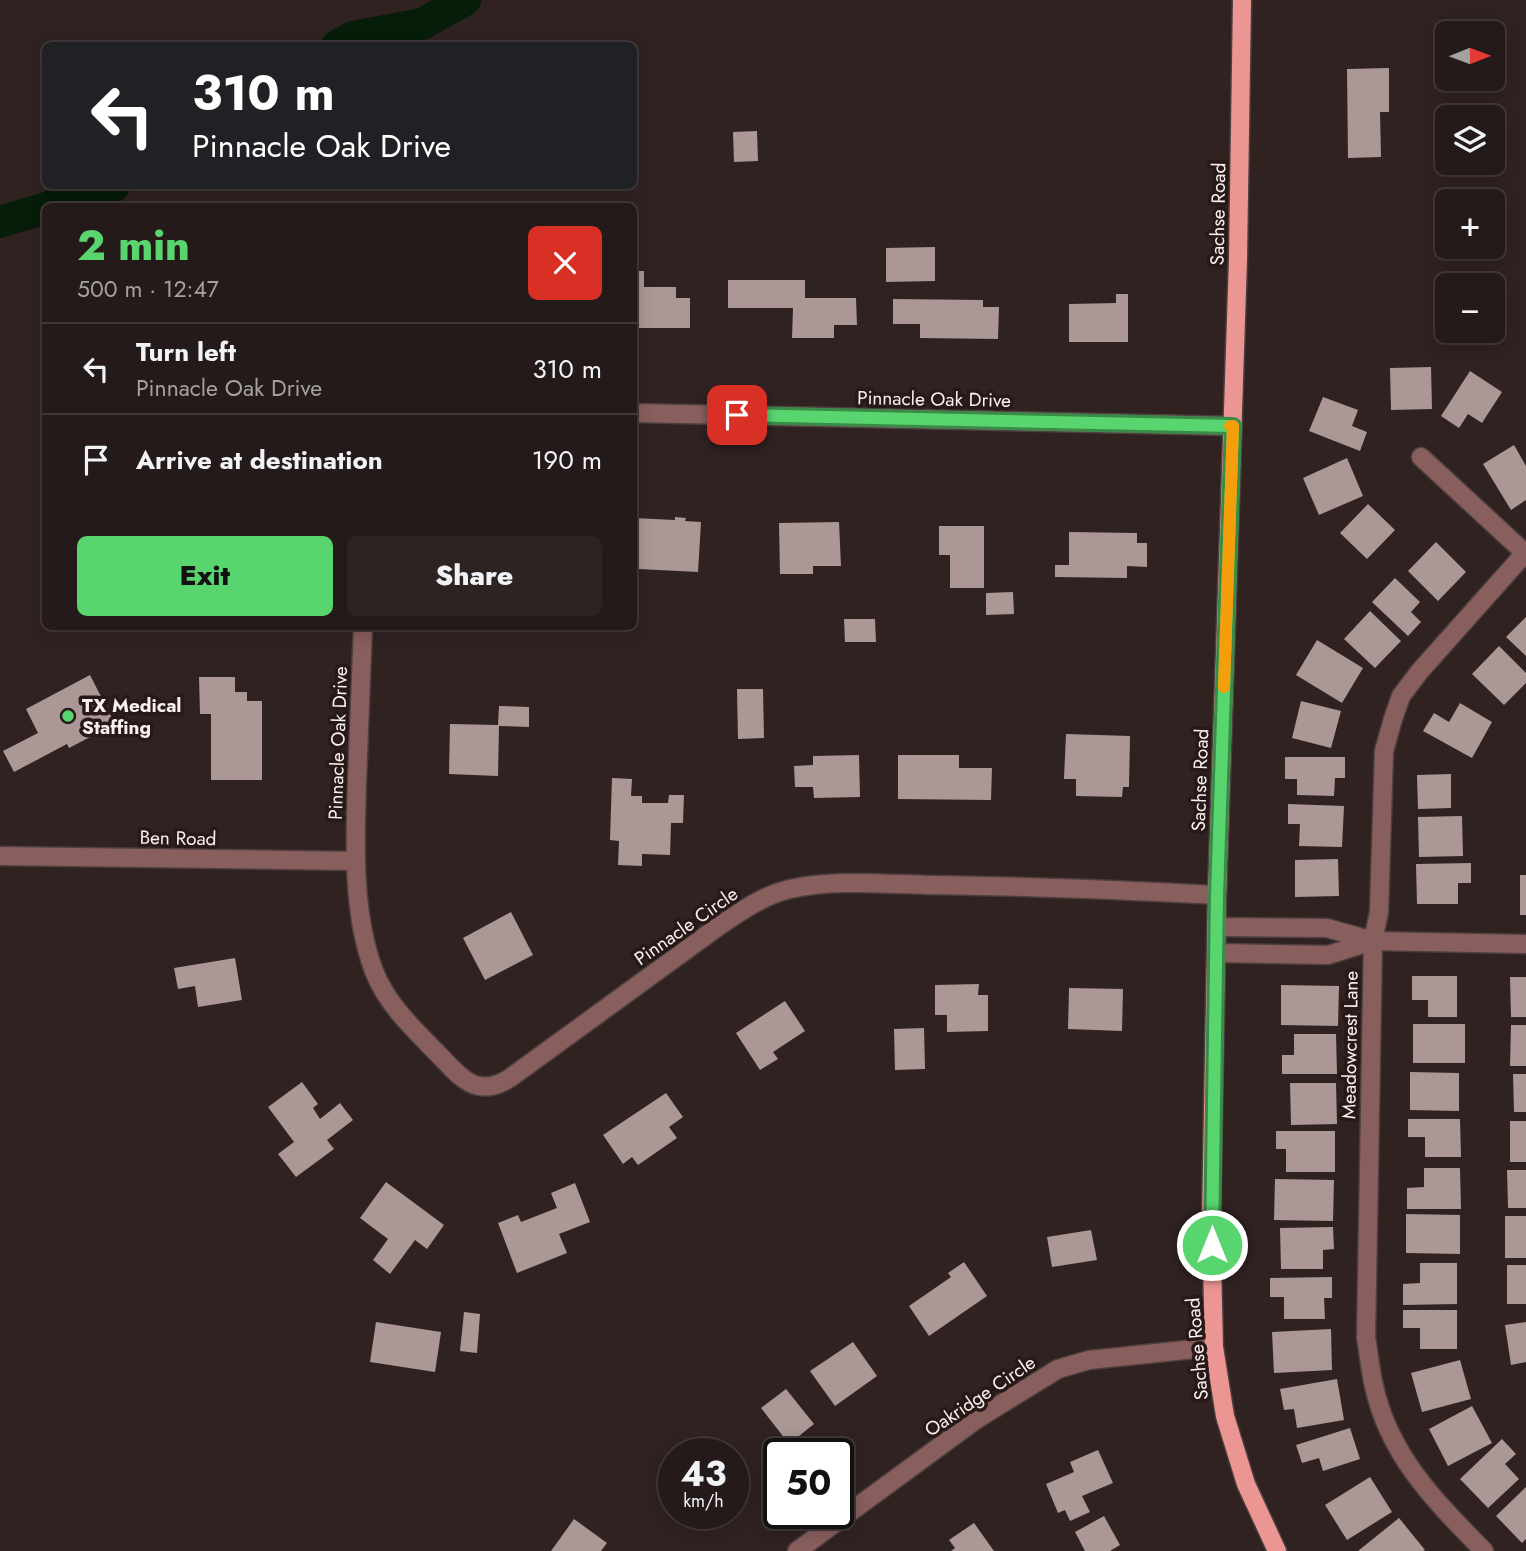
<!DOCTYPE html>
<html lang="en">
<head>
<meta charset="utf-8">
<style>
	:root { --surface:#251a1a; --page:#2d2323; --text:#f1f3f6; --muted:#a3a1a2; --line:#423839; --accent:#59d56f }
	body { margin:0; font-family:Jost,sans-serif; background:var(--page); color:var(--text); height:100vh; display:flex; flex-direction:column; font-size:26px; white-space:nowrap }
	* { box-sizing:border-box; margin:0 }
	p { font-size:23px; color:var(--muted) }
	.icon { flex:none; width:38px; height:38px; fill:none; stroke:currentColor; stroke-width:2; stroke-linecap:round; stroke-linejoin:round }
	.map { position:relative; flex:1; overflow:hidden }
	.sheet { position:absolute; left:42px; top:203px; width:595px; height:427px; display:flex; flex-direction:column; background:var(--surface); border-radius:10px; box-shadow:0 4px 18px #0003,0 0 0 2px var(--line) }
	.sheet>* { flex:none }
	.banner { position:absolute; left:42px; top:42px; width:595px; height:147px; border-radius:10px; box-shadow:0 4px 18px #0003,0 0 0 2px var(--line); background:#202124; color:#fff; overflow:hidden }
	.needle { width:46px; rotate:89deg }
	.controls { position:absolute; left:1435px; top:21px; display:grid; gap:14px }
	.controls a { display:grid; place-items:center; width:70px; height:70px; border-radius:10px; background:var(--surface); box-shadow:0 4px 18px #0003,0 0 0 2px var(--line); font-size:35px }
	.speed { position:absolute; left:658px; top:1438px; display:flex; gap:14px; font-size:35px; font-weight:700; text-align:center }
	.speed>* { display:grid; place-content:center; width:91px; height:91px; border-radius:50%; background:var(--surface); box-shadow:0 4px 18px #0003,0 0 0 2px var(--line); line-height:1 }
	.speed small { font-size:18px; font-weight:400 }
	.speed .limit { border:4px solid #111; border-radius:10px; background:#fff; color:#111 }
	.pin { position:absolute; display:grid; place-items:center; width:60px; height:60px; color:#fff; margin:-30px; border-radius:14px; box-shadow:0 4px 10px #0006 }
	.me { position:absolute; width:77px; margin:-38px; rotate:0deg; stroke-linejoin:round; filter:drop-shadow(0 0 5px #0008) }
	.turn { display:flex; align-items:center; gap:24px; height:147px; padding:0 35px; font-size:32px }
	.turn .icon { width:91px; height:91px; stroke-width:2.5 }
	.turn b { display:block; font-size:49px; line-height:60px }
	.round { display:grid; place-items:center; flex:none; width:74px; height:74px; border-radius:10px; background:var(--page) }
	.headline { display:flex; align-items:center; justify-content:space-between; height:119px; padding:0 35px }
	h1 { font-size:42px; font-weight:800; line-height:52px; color:var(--accent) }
	.button { display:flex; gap:14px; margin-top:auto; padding:14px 35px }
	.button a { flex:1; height:80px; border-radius:10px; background:var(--accent); color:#111; font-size:28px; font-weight:800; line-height:80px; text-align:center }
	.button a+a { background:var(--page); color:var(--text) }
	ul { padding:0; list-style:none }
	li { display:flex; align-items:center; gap:21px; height:91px; padding:0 35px; border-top:2px solid var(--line) }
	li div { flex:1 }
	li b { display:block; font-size:26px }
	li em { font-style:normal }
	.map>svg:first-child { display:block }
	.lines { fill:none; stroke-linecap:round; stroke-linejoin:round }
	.river { stroke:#051d09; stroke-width:32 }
	.building { fill:#aa9796 }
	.minor-casing { stroke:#4d3f3f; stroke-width:21 }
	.major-casing { stroke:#4d3f3f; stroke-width:21 }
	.minor { stroke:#895f5d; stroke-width:18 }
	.major { stroke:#eb9693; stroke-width:18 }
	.route-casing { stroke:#3a8a48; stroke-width:18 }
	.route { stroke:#59d56f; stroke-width:12 }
	.slow { stroke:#f59e0b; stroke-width:12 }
	.poi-dot { fill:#59d56f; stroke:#271918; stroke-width:2.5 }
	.labels { text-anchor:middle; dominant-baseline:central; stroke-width:7; stroke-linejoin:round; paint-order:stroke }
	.street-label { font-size:19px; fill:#faf0ef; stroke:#271918 }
	.poi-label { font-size:19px; font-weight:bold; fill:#faf0ef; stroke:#271918; text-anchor:start }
</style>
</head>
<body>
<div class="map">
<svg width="1526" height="1551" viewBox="0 0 1526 1551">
	<rect width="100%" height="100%" fill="#312222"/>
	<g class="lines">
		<g class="river">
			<path d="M337 46 353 37 422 24 465 0"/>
			<path d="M51 206 114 186"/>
			<path d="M0 222 46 208"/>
		</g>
	</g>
	<g class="building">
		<path d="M1389 68V112H1380L1381 157 1348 158 1347 69Z"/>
		<path d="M757 131 758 161 734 162 733 132Z"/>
		<path d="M935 247V281L886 282V248Z"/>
		<path d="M634 271H644V287H676V298H690V328H634Z"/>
		<path d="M728 280H805V298H856L857 325H834V338H792L793 308H728Z"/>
		<path d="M1116 294H1128V342H1069V304L1116 303Z"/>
		<path d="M893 299 983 300V307H999L998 339 920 338V324H893Z"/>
		<path d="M1431 367 1432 409 1391 410 1390 368Z"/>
		<path d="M1470 371 1502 392 1482 423 1468 414 1459 428 1441 416Z"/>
		<path d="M1323 397 1358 410 1352 426 1367 432 1360 451 1309 431Z"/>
		<path d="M1514 445 1526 466V500L1511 510 1483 464Z"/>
		<path d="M1347 458 1363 496 1319 515 1303 478Z"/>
		<path d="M1368 504 1395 530 1367 559 1340 533Z"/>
		<path d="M675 517 686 518 685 521 701 522 698 572 638 569V565L634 564V518L675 520Z"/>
		<path d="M839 522 841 566H813V574H780L779 523Z"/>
		<path d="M939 526H984V588H950V555H939Z"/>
		<path d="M1069 532 1137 533V543H1147V567L1127 566V578L1055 577V565H1069Z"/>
		<path d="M1436 542 1466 572 1438 601 1408 571Z"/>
		<path d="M1395 578 1420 602 1411 612 1421 622 1408 636 1372 602Z"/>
		<path d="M1013 592 1014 614 986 615V593Z"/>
		<path d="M1370 611 1401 641 1375 668 1344 639Z"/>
		<path d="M1526 617V656L1506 637Z"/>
		<path d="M844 619H875L876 642H845Z"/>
		<path d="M1317 640 1363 668 1342 703 1296 675Z"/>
		<path d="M1499 646 1526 673V683L1504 705 1472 674Z"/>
		<path d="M90 675 115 724 69 748 67 744 14 772 3 751 38 733 26 709Z"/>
		<path d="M199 677H235V692H247V701H262V780H211V714H200Z"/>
		<path d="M737 689H763L764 738 738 739Z"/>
		<path d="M1301 701 1341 711 1331 748 1292 738Z"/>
		<path d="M1460 703 1492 722 1472 758 1423 731 1434 713 1449 722Z"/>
		<path d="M499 706 529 707V727L499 726 498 776 449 774 450 724 498 725Z"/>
		<path d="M1066 734 1130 736 1129 787H1123L1122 797 1076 796V779H1064Z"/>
		<path d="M859 755 860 797 814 798 813 787H795L794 766 813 765V756Z"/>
		<path d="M898 755H959V768H992L991 800 898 799Z"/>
		<path d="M1285 757H1345V778H1335L1334 796 1297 795V779H1285Z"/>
		<path d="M1451 774V808L1418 809 1417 775Z"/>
		<path d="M612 778 632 779 631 796H642V803H668L669 795H684L683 823H671L670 855 642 854V866L618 865 619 841 610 840Z"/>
		<path d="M1288 804 1344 806 1342 847 1299 846 1300 824H1288Z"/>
		<path d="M1462 816 1463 856 1419 857 1418 817Z"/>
		<path d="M1338 859 1339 896 1295 897V860Z"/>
		<path d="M1471 863V883H1458V904H1417L1416 864Z"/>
		<rect x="1520" y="875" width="6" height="40"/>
		<path d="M511 912 533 955 485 980 463 938Z"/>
		<path d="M235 958 242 1000 198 1007 195 986 178 989 174 968Z"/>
		<path d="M1412 976H1457V1017H1428V1000H1412Z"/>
		<path d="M1510 977H1526V1017H1511Z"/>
		<path d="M979 984 978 995H988V1031L947 1032V1015H935V985Z"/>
		<path d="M1281 985 1339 986 1338 1026 1281 1025Z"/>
		<path d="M1069 988 1123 989 1122 1031 1068 1029Z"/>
		<path d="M785 1001 805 1031 773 1052 778 1059 760 1070 736 1033Z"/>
		<rect x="1413" y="1024" width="52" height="39"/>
		<path d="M1511 1025H1526V1066H1510Z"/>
		<path d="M924 1028 925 1069 895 1070 894 1029Z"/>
		<path d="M1294 1034H1336L1337 1074H1282V1055H1294Z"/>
		<path d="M1410 1072 1459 1073V1111L1410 1110Z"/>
		<path d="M1513 1074H1526V1112H1514Z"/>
		<path d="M302 1082 318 1104 313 1108 320 1119 340 1103 353 1120 327 1140 334 1149 296 1177 278 1154 294 1142 268 1107Z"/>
		<path d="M1290 1083H1336L1337 1124 1291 1125Z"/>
		<path d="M666 1093 683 1117 669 1127 677 1138 638 1165 632 1157 623 1164 603 1135Z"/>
		<path d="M1408 1119H1460L1461 1157H1425V1137H1408Z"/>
		<rect x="1510" y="1121" width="16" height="41"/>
		<path d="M1276 1131H1335V1172H1286V1149H1276Z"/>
		<path d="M1424 1168H1460L1461 1209H1407V1188L1424 1187Z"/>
		<path d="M1507 1170H1526V1208H1508Z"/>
		<path d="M1275 1179 1334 1180 1333 1221 1274 1220Z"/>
		<path d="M386 1182 444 1225 427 1249 415 1240 390 1274 373 1260 388 1239 360 1218Z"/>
		<path d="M575 1183 590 1222 559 1234 567 1253 517 1273 498 1223 518 1215 521 1222 557 1208 551 1193Z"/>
		<path d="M1406 1214 1460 1215V1254L1406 1253Z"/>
		<rect x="1505" y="1216" width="21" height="42"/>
		<path d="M1333 1227 1334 1249 1323 1250V1269H1281L1280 1228Z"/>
		<path d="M1091 1230 1097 1260 1052 1267 1047 1237Z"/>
		<path d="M964 1262 987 1296 929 1336 909 1306 951 1277 948 1273Z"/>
		<path d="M1420 1263H1457V1304L1403 1305V1284L1420 1283Z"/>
		<rect x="1507" y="1265" width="19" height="39"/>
		<path d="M1332 1277V1298H1324L1325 1319H1284V1297H1270V1278Z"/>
		<path d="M1403 1310H1457V1349H1420V1328H1403Z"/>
		<path d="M464 1312 480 1314 477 1353 460 1351Z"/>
		<path d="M376 1322 441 1332 435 1372 370 1362Z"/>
		<path d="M1526 1322V1362L1511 1365 1505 1325Z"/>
		<path d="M1331 1329 1332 1370 1274 1373 1272 1332Z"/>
		<path d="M853 1342 877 1376 835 1406 810 1371Z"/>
		<path d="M1460 1360 1471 1399 1422 1412 1411 1373Z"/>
		<path d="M1337 1379 1344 1420 1297 1428 1294 1409 1284 1410 1280 1389Z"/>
		<path d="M786 1389 814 1424 789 1444 761 1408Z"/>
		<path d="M1472 1406 1492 1443 1448 1466 1429 1429Z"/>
		<path d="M1350 1428 1360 1459 1323 1471 1319 1458 1302 1463 1296 1445Z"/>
		<path d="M1502 1439 1516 1454 1505 1464 1519 1479 1488 1508 1460 1479Z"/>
		<path d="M1098 1450 1113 1483 1082 1496 1090 1512 1070 1521 1065 1510 1058 1513 1046 1484 1074 1472 1070 1462Z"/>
		<path d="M1370 1477 1392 1512 1347 1540 1325 1505Z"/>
		<path d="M1526 1487V1539L1522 1543 1496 1516Z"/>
		<path d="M1104 1516 1120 1545 1110 1551H1085L1075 1532Z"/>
		<path d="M1399 1518 1425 1550 1423 1551H1358Z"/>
		<path d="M574 1519 607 1543 601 1551H551Z"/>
		<path d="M974 1523 994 1551H951L955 1548 949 1540Z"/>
	</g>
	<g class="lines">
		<g class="minor-casing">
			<g id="minor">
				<path d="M634 413 1233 426"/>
				<path d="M1421 457 1525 553"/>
				<path d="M363 626C361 678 359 730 357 781 355 841 352 914 374 971 388 1007 417 1032 443 1059 464 1082 480 1097 510 1078L719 926C741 911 764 895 790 889 834 879 884 884 928 885 1025 886 1121 890 1217 895"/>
				<path d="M0 856 355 861"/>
				<path d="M1217 927 1327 928 1373 941 1526 944"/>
				<path d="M1217 953 1328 955 1373 941"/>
				<path d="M797 1551 977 1419 1058 1369 1089 1360 1214 1347"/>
				<path d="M1484 1551C1436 1502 1389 1456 1374 1386 1370 1370 1369 1354 1366 1338L1373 941 1379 912 1384 751 1393 719 1401 696 1420 671 1526 552"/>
			</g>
		</g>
		<g class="major-casing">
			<path id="major" d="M1242 0 1238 259 1217 895 1211 1220 1214 1347 1225 1416 1246 1484 1277 1551"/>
		</g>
		<use href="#minor" class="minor"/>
		<use href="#major" class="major"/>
	</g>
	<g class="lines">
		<g class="route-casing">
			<path id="route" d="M737 415 1233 426 1217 895 1212 1245"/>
		</g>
		<use href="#route" class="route"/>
		<path class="slow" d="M1224 687 1233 426H1230"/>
	</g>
	<circle class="poi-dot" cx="68" cy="716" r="7"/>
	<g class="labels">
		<g class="street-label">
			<text transform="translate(1218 214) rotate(-89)">Sachse Road</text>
			<text transform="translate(934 399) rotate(1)">Pinnacle Oak Drive</text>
			<text transform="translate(338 743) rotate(-88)">Pinnacle Oak Drive</text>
			<text transform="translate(1200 780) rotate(-88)">Sachse Road</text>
			<text transform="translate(178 838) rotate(1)">Ben Road</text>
			<text transform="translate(686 926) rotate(-35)">Pinnacle Circle</text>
			<text transform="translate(1350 1045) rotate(-89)">Meadowcrest Lane</text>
			<text transform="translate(1197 1349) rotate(-95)">Sachse Road</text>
			<text transform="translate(980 1396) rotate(-34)">Oakridge Circle</text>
		</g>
		<g class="poi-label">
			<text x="82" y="705">TX Medical<tspan x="82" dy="22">Staffing</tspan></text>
		</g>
	</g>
</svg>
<div class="controls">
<a><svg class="needle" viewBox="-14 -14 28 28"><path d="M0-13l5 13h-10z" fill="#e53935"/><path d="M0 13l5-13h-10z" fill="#a3a1a2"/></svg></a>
<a><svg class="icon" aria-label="layers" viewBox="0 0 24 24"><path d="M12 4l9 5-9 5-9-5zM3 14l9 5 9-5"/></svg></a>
<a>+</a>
<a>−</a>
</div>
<div class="speed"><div>43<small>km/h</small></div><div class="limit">50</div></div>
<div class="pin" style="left:737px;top:415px;background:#d93025"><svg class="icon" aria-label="arrive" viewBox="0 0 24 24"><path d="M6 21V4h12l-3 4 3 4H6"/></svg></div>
<svg class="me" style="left:1212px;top:1245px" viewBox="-20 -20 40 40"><circle r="17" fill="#59d56f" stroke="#fff" stroke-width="3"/><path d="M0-11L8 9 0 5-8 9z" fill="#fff"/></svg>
<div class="banner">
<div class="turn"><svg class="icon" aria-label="left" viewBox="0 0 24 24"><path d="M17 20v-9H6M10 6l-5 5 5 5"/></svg><div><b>310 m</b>Pinnacle Oak Drive</div></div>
</div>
<section class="sheet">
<div class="headline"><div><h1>2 min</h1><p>500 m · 12:47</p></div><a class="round" style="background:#d93025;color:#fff"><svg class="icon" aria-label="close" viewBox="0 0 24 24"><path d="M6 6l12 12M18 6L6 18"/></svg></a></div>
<ul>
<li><svg class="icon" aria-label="left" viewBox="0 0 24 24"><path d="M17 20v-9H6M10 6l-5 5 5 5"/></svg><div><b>Turn left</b><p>Pinnacle Oak Drive</p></div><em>310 m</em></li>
<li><svg class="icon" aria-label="arrive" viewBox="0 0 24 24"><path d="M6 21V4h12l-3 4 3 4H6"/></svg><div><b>Arrive at destination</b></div><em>190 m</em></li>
</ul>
<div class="button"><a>Exit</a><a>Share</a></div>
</section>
</div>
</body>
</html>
